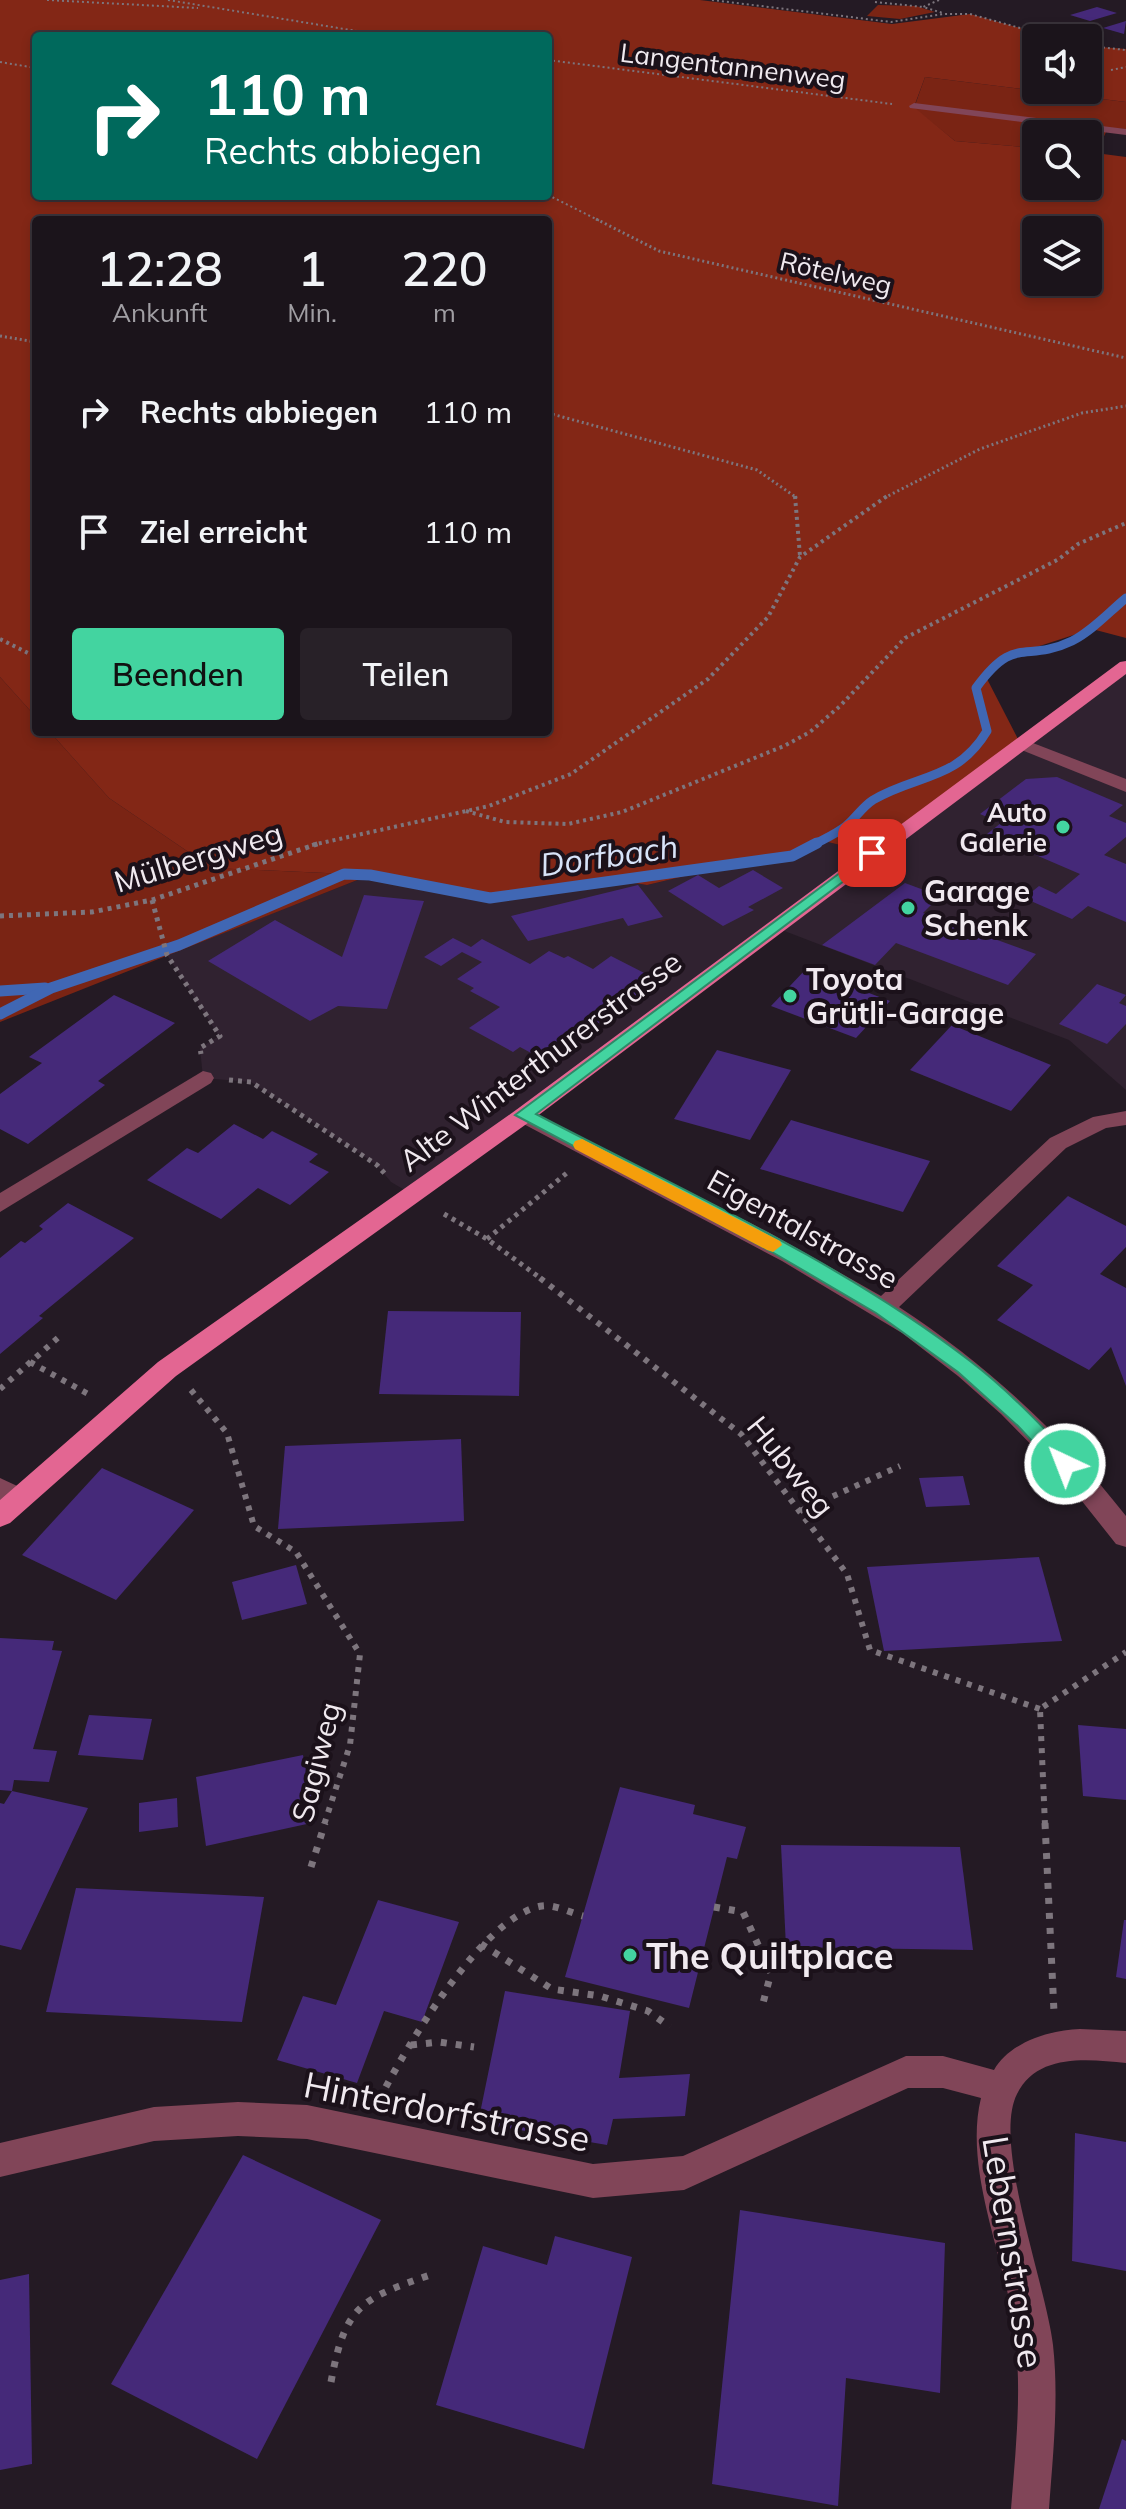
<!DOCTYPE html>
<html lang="de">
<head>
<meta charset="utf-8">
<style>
	:root { --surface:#1b141b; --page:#282128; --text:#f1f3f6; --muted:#a09ea3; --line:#39333a; --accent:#43d4a0 }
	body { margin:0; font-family:Mulish,sans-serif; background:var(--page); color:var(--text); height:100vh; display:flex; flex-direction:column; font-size:30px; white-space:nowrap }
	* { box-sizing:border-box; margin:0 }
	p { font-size:26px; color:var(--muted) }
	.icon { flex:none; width:44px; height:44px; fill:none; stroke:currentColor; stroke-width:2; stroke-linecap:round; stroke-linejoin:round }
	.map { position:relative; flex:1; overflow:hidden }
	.side { position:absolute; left:32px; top:216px; width:520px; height:520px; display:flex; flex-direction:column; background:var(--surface); border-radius:8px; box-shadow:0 4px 12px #0003,0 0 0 2px var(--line) }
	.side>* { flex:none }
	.top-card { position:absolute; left:32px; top:32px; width:520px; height:168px; border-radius:8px; box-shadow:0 4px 12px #0003,0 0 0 2px var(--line); background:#00695c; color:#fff; overflow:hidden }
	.fabs { position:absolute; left:1022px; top:24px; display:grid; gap:16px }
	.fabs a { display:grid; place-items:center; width:80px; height:80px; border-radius:8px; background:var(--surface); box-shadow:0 4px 12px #0003,0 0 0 2px var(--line); font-size:40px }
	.pin { position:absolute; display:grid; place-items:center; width:68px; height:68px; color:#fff; margin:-34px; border-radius:16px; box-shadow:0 4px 12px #0006 }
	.me { position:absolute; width:88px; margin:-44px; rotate:317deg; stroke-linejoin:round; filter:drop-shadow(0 0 6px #0008) }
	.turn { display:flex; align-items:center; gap:28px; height:168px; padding:0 40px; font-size:36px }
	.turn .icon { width:104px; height:104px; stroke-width:2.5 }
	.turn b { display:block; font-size:56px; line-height:68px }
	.eta { display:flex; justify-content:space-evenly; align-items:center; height:136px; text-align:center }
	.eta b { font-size:48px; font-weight:600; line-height:56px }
	.primary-button { display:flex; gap:16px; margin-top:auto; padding:16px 40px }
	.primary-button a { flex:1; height:92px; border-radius:8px; background:var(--accent); color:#111; font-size:32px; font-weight:600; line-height:92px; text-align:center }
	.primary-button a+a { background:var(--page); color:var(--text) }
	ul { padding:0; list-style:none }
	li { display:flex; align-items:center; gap:24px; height:120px; padding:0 40px }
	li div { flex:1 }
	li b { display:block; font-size:30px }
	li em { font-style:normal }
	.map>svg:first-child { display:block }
	.built { fill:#302230 }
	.green { fill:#7a2414 }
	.forest { fill:#832716; fill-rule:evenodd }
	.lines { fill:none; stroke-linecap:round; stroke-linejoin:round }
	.stream-far1 { stroke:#4067b4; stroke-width:9 }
	.stream { stroke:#4067b4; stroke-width:11 }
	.building { fill:#452979 }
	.path-far5 { stroke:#7d757d; stroke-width:2; stroke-dasharray:2 3; stroke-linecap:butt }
	.path-far4 { stroke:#7d757d; stroke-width:3; stroke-dasharray:2 3; stroke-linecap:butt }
	.path-far3 { stroke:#7d757d; stroke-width:4; stroke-dasharray:3 4; stroke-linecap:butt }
	.path-far2 { stroke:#7d757d; stroke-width:5; stroke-dasharray:4 5; stroke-linecap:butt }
	.path-far1 { stroke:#7d757d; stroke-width:6; stroke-dasharray:5 7; stroke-linecap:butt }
	.path { stroke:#7d757d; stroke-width:7; stroke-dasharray:6 9; stroke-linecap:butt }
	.minor { fill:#814558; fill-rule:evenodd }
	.major { fill:#e36692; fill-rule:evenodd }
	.route { fill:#43d4a0; stroke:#2c8a68; stroke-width:2 }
	.slow { fill:#f59e0b }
	.poi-dot { fill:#43d4a0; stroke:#1b111a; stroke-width:3 }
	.labels { text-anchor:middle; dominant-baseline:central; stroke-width:8; stroke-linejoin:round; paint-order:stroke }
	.far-street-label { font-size:26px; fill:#f0e9ef; stroke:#1b111a }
	.far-poi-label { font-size:26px; font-weight:bold; fill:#f0e9ef; stroke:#1b111a; text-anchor:end }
	.street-label { font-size:30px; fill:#f0e9ef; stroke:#1b111a }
	.poi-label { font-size:30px; font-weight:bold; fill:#f0e9ef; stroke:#1b111a; text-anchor:start }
	.water-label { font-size:32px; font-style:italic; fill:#d7e3f8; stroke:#1b111a }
	.near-poi-label { font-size:36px; font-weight:bold; fill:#f0e9ef; stroke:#1b111a; text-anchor:start }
	.near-street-label { font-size:36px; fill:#f0e9ef; stroke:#1b111a }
</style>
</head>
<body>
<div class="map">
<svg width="1126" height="2509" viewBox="0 0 1126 2509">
	<rect width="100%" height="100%" fill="#241a24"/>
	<path class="built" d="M1126 666V1090L1069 1040 774 927 413 1195 391 1182 377 1165 251 1082 203 1078 200 1048 219 1036 167 955 370 875 490 898 616 880 647 885 828 842 872 853Z"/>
	<g class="green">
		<path d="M878 5 916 6 935 12 900 19 867 16Z"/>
		<path d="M925 77 1126 102V129L1108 128 1096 153 1088 152V134H1036V148L955 141 914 108Z"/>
		<path d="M0 677 36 717V732H50L109 798 212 868 370 875 0 1022Z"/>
	</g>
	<path class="forest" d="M0 0H700L892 24 970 14 1056 38H1036V90H1088V46L1126 49V102L925 77 914 107 955 141 1036 148V186H1088V152L1126 157V638L1092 629 1018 653 985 675 1020 743 872 853 828 842 647 885 616 880 490 898 370 875 212 868 109 798 50 732H548V220H36V717L0 677ZM36 36H548V196H36ZM1036 230H1088V282H1036Z"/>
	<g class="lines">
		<path class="stream-far1" d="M813 845C824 839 836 834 846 826 856 818 862 807 873 800 917 774 957 781 987 731L976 688C1016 633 1024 664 1072 641 1092 631 1109 612 1126 598"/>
		<g class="stream">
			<path d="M0 991 45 988"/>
			<path d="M0 1014 51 988 179 945 344 874 370 875 490 898 792 856 817 843"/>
		</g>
	</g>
	<g class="building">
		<path d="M1097 7 1117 13 1090 21 1070 15Z"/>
		<path d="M1126 21 1124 34 1103 28Z"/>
		<path d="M1057 777 1123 805 1109 816 1126 823V837L1104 855 1126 864V922L1088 906 1072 919 1024 898 1039 886 1056 894 1080 874 987 834 1001 823 980 814 1026 779Z"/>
		<path d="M753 870 783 888 748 907 754 910 723 926 668 891 698 875 719 888Z"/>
		<path d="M905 883 940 896 923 913 1036 954 1008 985 896 943 875 965 822 945Z"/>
		<path d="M638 885 663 917 628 926 623 918 528 941 511 916Z"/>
		<path d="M364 895 424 901 387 1009 338 1006 310 1021 208 961 275 920 342 957Z"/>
		<path d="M453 938 471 947 482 939 530 964 549 951 564 958 568 956 593 969 611 956 658 980 546 1061 520 1047 513 1052 469 1028 500 1007 470 991 474 988 457 979 482 962 462 952 441 966 424 957Z"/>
		<path d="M806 969 890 1001 856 1038 771 1006Z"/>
		<path d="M1097 984 1126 995 1119 1003 1126 1006V1024L1107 1044 1059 1024Z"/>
		<path d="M114 995 175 1023 98 1081 105 1085 28 1144 0 1129V1094L42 1063 29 1057Z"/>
		<path d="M952 1025 1051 1065 1011 1111 910 1070Z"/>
		<path d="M717 1050 791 1070 750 1140 674 1119Z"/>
		<path d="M791 1120 930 1161 903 1212 760 1169Z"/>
		<path d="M234 1124 263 1139 272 1131 318 1154 309 1162 329 1172 290 1205 258 1188 221 1219 147 1180 187 1148 198 1153Z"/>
		<path d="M1068 1196 1126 1226V1247L1100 1274 1126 1288V1386L1111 1347 1089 1370 997 1320 1033 1285 997 1266Z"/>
		<path d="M68 1203 134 1238 39 1316 43 1318 0 1354V1258L21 1241 25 1243 43 1229 39 1226Z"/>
		<path d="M388 1311 521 1312 519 1396 379 1394Z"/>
		<path d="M461 1439 464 1521 278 1529 285 1446Z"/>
		<path d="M102 1468 194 1510 116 1600 22 1555Z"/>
		<path d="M963 1476 970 1505 926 1507 919 1478Z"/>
		<path d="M1039 1557 1062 1641 884 1651 867 1567Z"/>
		<path d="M296 1565 307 1604 242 1620 232 1582Z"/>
		<path d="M0 1638 54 1641 52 1650 62 1651 33 1749 57 1751 49 1782 14 1780 12 1791 0 1790Z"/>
		<path d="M89 1715 152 1719 143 1760 78 1755Z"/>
		<path d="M1078 1725 1126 1729V1800L1083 1796Z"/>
		<path d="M303 1755 316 1822 206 1846 196 1777Z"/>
		<path d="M620 1787 695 1805 693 1814 746 1827 737 1859 727 1857 689 2008 565 1977Z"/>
		<path d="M12 1791 88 1808 21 1950 0 1945V1803L4 1804Z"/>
		<path d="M177 1798 178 1827 139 1832V1803Z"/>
		<path d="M781 1845 960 1847 973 1950 786 1947Z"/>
		<path d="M76 1888 264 1897 242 2022 46 2012Z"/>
		<path d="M378 1900 459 1922 422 2022 384 2011 357 2083 277 2060 303 1996 336 2005Z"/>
		<path d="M1124 1920H1126V1979L1116 1977Z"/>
		<path d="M505 1991 630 2011 619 2078 690 2074 685 2116 613 2119 607 2145 478 2123Z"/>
		<path d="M1075 2133 1126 2142V2271L1072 2261Z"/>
		<path d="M243 2155 381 2220 257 2459 111 2384Z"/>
		<path d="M740 2210 945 2243 940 2393 846 2378 838 2506 712 2484Z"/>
		<path d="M555 2236 632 2257 584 2449 436 2405 483 2246 547 2265Z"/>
		<path d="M29 2274 32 2464 0 2470V2280Z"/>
		<path d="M1122 2439 1126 2441V2509H1099Z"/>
	</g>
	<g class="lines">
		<g class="path-far5">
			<path d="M47 0 198 8"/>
			<path d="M168 0 387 36"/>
			<path d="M712 0 891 22 944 14H970L1056 38"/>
			<path d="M939 0 923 7 943 13"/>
			<path d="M875 2 923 7"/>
			<path d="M1088 46 1126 50"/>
			<path d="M548 60 892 104"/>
			<path d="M0 62 36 68"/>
			<path d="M1111 70 1126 67"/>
			<path d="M548 195 600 221"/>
		</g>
		<g class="path-far4">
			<path d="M596 219 659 251 1126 358"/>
			<path d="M0 336 36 342"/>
			<path d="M548 413 757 470 797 498"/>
			<path d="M884 498 980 449 1082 413 1126 406"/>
		</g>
		<g class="path-far3">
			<path d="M795 496 800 556"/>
			<path d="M0 639 36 657"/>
			<path d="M466 811 505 822 568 824 622 812 784 746 810 732 840 706 905 638 1059 559 1078 544 1126 523"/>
			<path d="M312 845 489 806 571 774 708 679 768 617 800 557 887 496"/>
		</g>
		<g class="path-far2">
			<path d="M152 900 167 955 220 1036 200 1048 201 1054"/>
			<path d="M0 916 92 912 152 900 320 843"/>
			<path d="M229 1080 251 1082 377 1165 386 1175"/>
			<path d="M444 1214 487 1239 543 1280"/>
			<path d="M487 1239 568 1172"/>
		</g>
		<g class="path-far1">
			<path d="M540 1278 741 1434 847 1574 870 1650 1040 1709"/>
			<path d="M30 1362 90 1395"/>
			<path d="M0 1389 60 1336"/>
			<path d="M191 1390 227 1433 254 1526 296 1552 360 1654 350 1745 324 1825"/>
			<path d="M800 1511 900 1466"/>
			<path d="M1045 1825 1040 1709 1126 1652"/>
		</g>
		<g class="path">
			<path d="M1045 1823 1054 2012"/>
			<path d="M311 1867 325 1823"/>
			<path d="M714 1907 743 1912 771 1973 762 2007"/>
			<path d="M481 1944 552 1989 600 1996 648 2011 670 2027"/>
			<path d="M411 2045 439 2042 474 2047"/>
			<path d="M379 2100C405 2049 483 1915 542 1906 554 1904 571 1913 583 1916"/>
			<path d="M331 2382C345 2305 361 2299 430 2275"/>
		</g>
		<g class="minor">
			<path d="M914 103 1126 129V135L910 108 909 106Z"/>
			<path d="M1020 738 1126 779V792L1014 747 1011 743Z"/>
			<path d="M203 1071 211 1073 214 1078 211 1083 0 1212V1193Z"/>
			<path d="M524 1108 768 1232 881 1296 1050 1138 1093 1117 1126 1111V1125L1106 1128 1066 1148 899 1307C986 1364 1062 1434 1126 1516V1547L1116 1544 1062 1476 1001 1414 958 1376 902 1333 782 1261 516 1120 513 1115 516 1110Z"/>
			<path d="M0 1478 28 1491 32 1498 28 1505 19 1508 0 1500Z"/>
			<path d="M1080 2029 1126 2031V2063C1088 2059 1037 2053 1017 2094 992 2143 1046 2285 1053 2345 1059 2399 1053 2454 1049 2509H1011C1016 2446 1023 2383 1013 2320 1002 2251 964 2167 981 2098L943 2088H908L684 2190 593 2198 307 2139 238 2136 154 2141 0 2177V2143L154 2107 238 2102 307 2105 593 2164 683 2156 906 2056H943L994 2070C1010 2042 1050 2030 1080 2029Z"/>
		</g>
		<path class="major" d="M1126 661V674L532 1120 176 1376 10 1523 0 1527V1500L158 1362 516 1110 1120 662Z"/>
	</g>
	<path class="route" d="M872 849 877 850V856L536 1114C683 1191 839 1260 970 1361 1008 1390 1040 1424 1072 1458L1075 1464 1072 1469H1058L1018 1426 958 1372 876 1313 772 1252 515 1115Z"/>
	<path class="slow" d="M582 1139 780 1241 782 1245 773 1252 767 1250 575 1149 573 1145 575 1141Z"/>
	<g class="poi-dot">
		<circle cx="1063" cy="827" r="8"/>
		<circle cx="908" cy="908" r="8"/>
		<circle cx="790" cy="996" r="8"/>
		<circle cx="630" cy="1955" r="8"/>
	</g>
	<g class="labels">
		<g class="far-street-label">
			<text transform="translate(733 66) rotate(7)">Langentannenweg</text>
			<text transform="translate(836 273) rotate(13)">Rötelweg</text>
		</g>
		<g class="far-poi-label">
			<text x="1047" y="812">Auto<tspan x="1047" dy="30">Galerie</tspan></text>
		</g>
		<g class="street-label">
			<text transform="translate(198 857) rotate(-17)">Mülbergweg</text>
			<text transform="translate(540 1061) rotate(-37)">Alte Winterthurerstrasse</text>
			<text transform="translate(803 1229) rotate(29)">Eigentalstrasse</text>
			<text transform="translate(791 1466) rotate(51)">Hubweg</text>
			<text transform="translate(316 1762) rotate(-76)">Sagiweg</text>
		</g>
		<g class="poi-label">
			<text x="924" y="891">Garage<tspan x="924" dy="34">Schenk</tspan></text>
			<text x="806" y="979">Toyota<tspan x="806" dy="34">Grütli-Garage</tspan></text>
		</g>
		<g class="water-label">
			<text transform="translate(609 855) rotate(-8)">Dorfbach</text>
		</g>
		<g class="near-poi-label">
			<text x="646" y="1955">The Quiltplace</text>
		</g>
		<g class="near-street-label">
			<text transform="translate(447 2111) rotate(11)">Hinterdorfstrasse</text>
			<text transform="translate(1014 2252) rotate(81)">Lebernstrasse</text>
		</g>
	</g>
</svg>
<div class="fabs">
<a><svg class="icon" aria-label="sound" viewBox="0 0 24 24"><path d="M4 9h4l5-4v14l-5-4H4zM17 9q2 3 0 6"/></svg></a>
<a><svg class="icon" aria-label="search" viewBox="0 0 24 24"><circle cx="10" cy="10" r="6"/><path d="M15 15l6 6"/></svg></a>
<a><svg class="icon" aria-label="layers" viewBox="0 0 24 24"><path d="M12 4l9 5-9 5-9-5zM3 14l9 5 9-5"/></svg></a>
</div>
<div class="pin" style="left:872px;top:853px;background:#d93025"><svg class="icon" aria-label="arrive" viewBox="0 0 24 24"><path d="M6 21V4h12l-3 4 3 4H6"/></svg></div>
<svg class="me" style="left:1065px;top:1464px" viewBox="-20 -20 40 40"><circle r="17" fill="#43d4a0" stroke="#fff" stroke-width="3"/><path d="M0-11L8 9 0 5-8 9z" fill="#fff"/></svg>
<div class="top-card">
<div class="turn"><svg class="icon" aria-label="right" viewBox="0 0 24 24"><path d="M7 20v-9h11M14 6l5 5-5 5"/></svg><div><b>110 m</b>Rechts abbiegen</div></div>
</div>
<section class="side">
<div class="eta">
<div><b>12:28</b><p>Ankunft</p></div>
<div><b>1</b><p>Min.</p></div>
<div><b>220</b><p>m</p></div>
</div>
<ul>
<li><svg class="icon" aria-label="right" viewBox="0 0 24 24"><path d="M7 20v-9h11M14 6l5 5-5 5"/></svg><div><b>Rechts abbiegen</b></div><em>110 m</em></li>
<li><svg class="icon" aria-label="arrive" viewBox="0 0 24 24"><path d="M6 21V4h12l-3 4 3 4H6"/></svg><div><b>Ziel erreicht</b></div><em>110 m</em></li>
</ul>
<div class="primary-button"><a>Beenden</a><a>Teilen</a></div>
</section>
</div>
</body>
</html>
